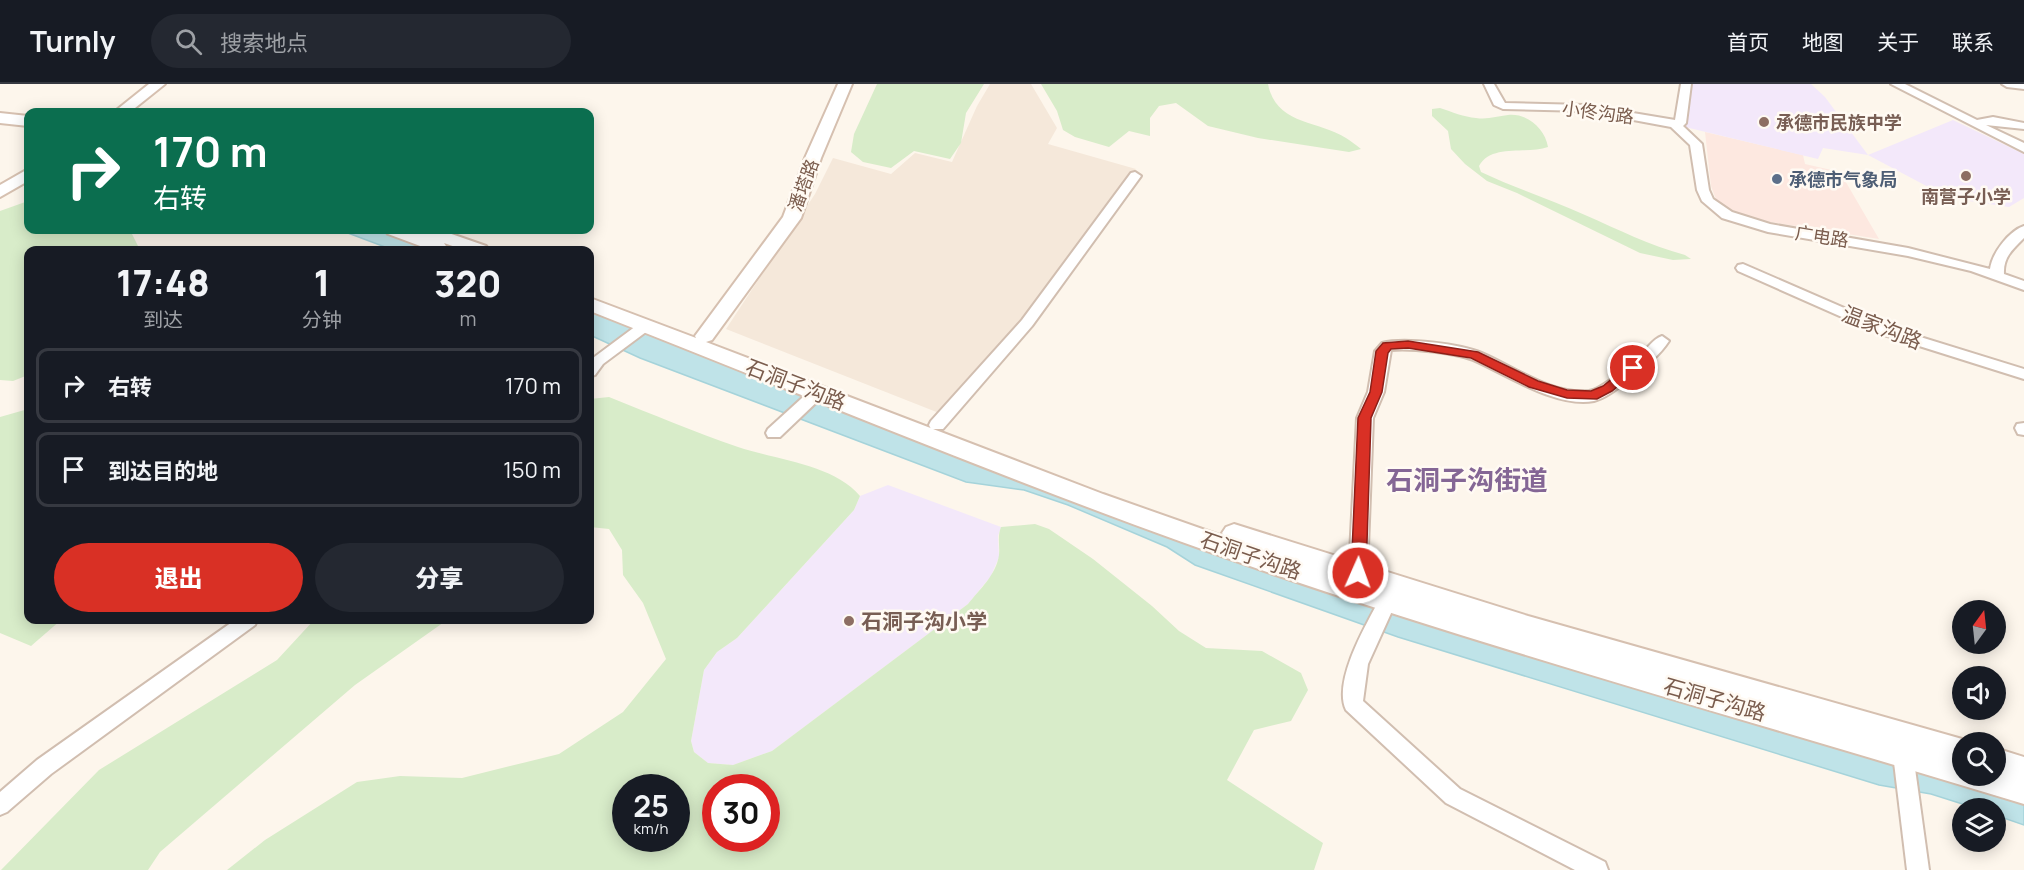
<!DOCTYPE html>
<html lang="zh">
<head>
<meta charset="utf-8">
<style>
	:root { --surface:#171b24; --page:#242831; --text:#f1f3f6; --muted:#9ea1a6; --line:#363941; --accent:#d93025 }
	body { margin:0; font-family:Manrope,"Noto Sans SC",sans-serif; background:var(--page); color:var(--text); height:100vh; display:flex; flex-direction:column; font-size:22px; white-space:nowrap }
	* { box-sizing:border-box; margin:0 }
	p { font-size:20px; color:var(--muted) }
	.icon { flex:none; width:33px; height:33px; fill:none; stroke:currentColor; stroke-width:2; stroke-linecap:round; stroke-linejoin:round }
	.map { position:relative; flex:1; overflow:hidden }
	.sheet { position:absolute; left:24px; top:162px; width:570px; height:378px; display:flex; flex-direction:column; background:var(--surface); border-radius:12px; box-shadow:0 3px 15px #0003 }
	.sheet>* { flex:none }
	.top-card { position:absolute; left:24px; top:24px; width:570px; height:126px; border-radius:12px; box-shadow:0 3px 15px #0003; background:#0b6e4f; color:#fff; overflow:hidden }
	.needle { width:39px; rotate:15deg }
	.tools { position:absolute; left:1952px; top:516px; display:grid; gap:12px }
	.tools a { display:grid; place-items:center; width:54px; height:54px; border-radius:50%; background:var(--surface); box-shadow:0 3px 15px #0003; font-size:30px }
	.speed { position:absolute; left:612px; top:690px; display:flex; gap:12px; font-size:30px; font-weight:700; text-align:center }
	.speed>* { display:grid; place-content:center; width:78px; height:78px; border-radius:50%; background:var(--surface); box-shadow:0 3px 15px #0003; line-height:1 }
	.speed small { font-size:15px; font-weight:400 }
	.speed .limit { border:9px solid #d22; background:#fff; color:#111 }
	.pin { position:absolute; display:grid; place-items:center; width:51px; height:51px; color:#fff; margin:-26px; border:3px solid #fff; border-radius:50%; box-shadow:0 2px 6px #0007 }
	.me { position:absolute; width:66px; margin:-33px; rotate:2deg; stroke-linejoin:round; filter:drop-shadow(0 0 4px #0008) }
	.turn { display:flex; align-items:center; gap:21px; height:126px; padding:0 30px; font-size:27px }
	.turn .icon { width:78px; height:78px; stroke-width:2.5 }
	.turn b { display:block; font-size:42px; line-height:51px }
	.eta { display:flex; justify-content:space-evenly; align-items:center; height:102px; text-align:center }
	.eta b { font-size:36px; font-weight:800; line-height:42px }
	.button { display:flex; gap:12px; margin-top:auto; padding:12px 30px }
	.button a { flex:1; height:69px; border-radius:36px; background:var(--accent); color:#fff; font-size:24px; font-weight:800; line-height:69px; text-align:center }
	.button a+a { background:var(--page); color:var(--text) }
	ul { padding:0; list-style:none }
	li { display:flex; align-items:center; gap:18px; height:75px; margin:0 12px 9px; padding:0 18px; border:3px solid var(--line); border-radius:12px }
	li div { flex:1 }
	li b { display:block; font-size:22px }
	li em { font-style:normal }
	header { display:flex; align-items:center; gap:36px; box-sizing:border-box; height:84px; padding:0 30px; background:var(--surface); border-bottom:2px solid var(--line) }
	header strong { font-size:28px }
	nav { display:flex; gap:33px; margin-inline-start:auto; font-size:21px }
	.search { width:420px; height:54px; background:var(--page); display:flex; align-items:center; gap:15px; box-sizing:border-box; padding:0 21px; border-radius:33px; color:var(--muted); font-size:22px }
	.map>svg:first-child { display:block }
	.residential { fill:#f5e8da }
	.commercial { fill:#fde8e0 }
	.education { fill:#f3e8fa }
	.green { fill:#d8ecc9; fill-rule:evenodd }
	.water { fill:#bfe3e8; stroke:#a5d3da; stroke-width:1.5 }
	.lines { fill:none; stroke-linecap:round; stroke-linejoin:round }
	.street-casing { stroke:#d1beb0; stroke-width:4 }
	.secondary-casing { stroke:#d6c0b0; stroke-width:4 }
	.street { fill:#fff; fill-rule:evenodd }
	.secondary { fill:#fff; fill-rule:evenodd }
	.route { fill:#d93025; stroke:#8d1f18; stroke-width:1.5 }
	.education-dot { fill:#8d6e63; stroke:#fffaf3; stroke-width:2 }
	.service-dot { fill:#5c6f8a; stroke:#fffaf3; stroke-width:2 }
	.labels { text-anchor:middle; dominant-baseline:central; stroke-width:5; stroke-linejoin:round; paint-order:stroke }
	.far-street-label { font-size:18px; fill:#7a5c4d; stroke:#fffaf3 }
	.far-education-label { font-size:18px; font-weight:bold; fill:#785e54; stroke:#fffaf3; text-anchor:start }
	.far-service-label { font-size:18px; font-weight:bold; fill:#4e5e75; stroke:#fffaf3; text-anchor:start }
	.street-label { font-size:21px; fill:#7a5c4d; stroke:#fffaf3 }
	.education-label { font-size:21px; font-weight:bold; fill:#785e54; stroke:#fffaf3; text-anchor:start }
	.district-label { font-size:27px; font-weight:bold; fill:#846695; stroke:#fffaf3 }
</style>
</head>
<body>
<header>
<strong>Turnly</strong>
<div class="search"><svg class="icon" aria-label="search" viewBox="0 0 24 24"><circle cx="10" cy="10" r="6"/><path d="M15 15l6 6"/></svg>搜索地点</div>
<nav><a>首页</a><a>地图</a><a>关于</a><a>联系</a></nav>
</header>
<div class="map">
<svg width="2024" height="786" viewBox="0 0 2024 786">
	<rect width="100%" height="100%" fill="#fdf6ec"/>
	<path class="residential" d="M990 0H1031L1057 44 1048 60 1136 85 1020 238 939 329 726 245 815 110 833 74 891 90 915 69 952 78 977 22Z"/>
	<path class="commercial" d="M1705 48 1803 71 1805 80 1840 88 1879 155 1751 135 1722 122 1717 118 1711 102Z"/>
	<g class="education">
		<path d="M1691 0H1811L1825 13 1868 71 1953 36 2024 70V114L2009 123 1949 114 1868 71 1823 64 1818 75 1685 43Z"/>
		<path d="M888 401 1001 443 998 452 999 473 991 492 968 520 772 667 733 681 708 679 694 668 691 657 704 586 717 568 737 554 854 426 860 412Z"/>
	</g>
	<g class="green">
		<path d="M877 0H984L966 29 961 59 950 75 914 67 891 84 863 78 851 68 854 50Z"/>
		<path d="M1041 0H1268C1276 41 1317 36 1346 54 1351 57 1356 61 1361 65L1349 68 1258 54 1208 42 1176 19 1159 22 1150 34V52L1129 47 1109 63 1075 53 1063 46 1057 27Z"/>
		<path d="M1440 24C1452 28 1464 33 1476 34 1488 36 1497 32 1508 31 1528 29 1545 45 1548 63 1527 71 1492 59 1479 82L1481 88C1515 104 1551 116 1585 131 1619 146 1649 161 1685 171L1691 175 1673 176 1640 169 1517 109 1487 97 1465 80 1451 65 1448 47 1432 32V25Z"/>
		<path d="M28 117V146H130L140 166H28V291L13 297 0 296V127Z"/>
		<path d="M609 313C652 330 694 348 738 363 776 376 833 380 860 412L854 426 737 554 717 568 704 586 691 657 694 668 708 679 733 681 772 667 968 520C980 505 996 491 999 471 1000 461 997 453 1001 443L1035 440 1049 445 1093 475 1152 522 1179 547 1206 564 1262 567 1301 589 1308 606 1291 637 1254 646 1227 696 1323 759 1314 786H227L265 756 357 698 400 692 462 694 559 670 623 628 666 575 643 519 623 491 622 466 609 445 590 443V315ZM626 704H676V754H626ZM716 704H766V754H716Z"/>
		<path d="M28 325V536H61L31 562 0 549V333Z"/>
		<path d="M314 536H447L355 601 160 768 148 786H1L99 686 277 576Z"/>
	</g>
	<g class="water">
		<path d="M340 146H380L436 166H393Z"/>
		<path d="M590 226 1025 397 2024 715V741L1995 731V724H1975L1931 710 1879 701 1398 553 1195 481 1167 463 1068 421 1024 406 966 398 640 274 590 251Z"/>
	</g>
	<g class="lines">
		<g class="street-casing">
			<g id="street">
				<path d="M1484 0H1494L1505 19 1585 21 1675 36 1681 0H1691L1686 39 1683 42 1702 60 1709 106 1713 115 1732 128 1770 140 1908 164 1990 185C1992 169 2009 147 2024 142V154C2013 165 2003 173 2004 190L2024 197V206L1971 187 1908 172 1768 148 1722 134 1702 117 1697 106 1690 61 1671 43 1585 27 1503 25 1494 21Z"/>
				<path d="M1891 0H1905L1977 36 1993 33 2024 39V45L1986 41 2024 59V68Z"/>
				<path d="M2002 0H2024V5L2007 3Z"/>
				<path d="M1135 88 1141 92 1032 242 943 345H931L929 341 931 337 1022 236 1131 89Z"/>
				<path d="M1743 180 1888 243 2024 285V295L1878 249 1738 187 1736 184 1738 181Z"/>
				<path d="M645 238 652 242 650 245 603 280 595 291 590 293V278L593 274 640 239Z"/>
				<path d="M1662 252 1669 257C1660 271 1646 282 1633 292 1621 301 1609 313 1594 317 1556 324 1507 291 1473 276 1455 269 1411 264 1391 266L1384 308 1373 334 1367 489 1364 494 1358 496 1352 494 1349 489 1357 334 1368 308 1375 267 1382 259C1404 253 1461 260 1482 269 1515 283 1551 311 1589 307 1602 305 1631 280 1641 270 1648 264 1653 255 1662 252Z"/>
				<path d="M818 303 823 304 826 308 823 312 780 353H768L766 349 768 345 813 304Z"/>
				<path d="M2024 339V351L2018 350 2015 344 2017 340Z"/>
				<path d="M1388 509 1394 511 1397 516 1368 580 1363 617 1460 705 1605 778 1608 786H1575L1446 719 1346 626C1332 597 1368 537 1382 511Z"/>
				<path d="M235 536H257L255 541 51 690 7 728 0 731V708L37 676Z"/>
				<path d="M1903 661 1910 664 1913 670 1929 786H1907L1893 670 1896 664Z"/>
			</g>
		</g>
		<g class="secondary-casing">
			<g id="secondary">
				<path d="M149 0H165L130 28H114Z"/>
				<path d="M838 0H852L821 74 801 134 712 256 706 258 1103 410 1225 453 1222 449 1226 443 1234 440 1528 532 1962 655 1972 658H1962V692H1995V664L2024 673V720C1775 644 1521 574 1273 490 1042 411 817 316 590 227V214L696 254 695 252 698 248 783 133 805 74Z"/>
				<path d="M0 29 28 32V42L0 39Z"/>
				<path d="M28 85V97L0 113V101Z"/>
				<path d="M385 146H409L418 149 416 146H440L486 162 489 166H464L444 159 446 162 443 166H431L388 150Z"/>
			</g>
		</g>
		<use href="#street" class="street"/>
		<use href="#secondary" class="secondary"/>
	</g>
	<path class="route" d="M1408 257 1478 268 1538 297 1567 306 1591 307 1603 302 1629 281H1638L1640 284 1612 307 1597 315 1567 314 1529 303 1471 274 1408 264 1391 265 1388 269 1382 308 1371 334 1366 489 1364 494H1353L1351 489 1358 334 1370 308 1376 267 1383 259Z"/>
	<g class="education-dot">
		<circle cx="1764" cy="38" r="6"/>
		<circle cx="1966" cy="92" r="6"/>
		<circle cx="849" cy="537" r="6"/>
	</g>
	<circle class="service-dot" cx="1777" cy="95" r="6"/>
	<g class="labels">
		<g class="far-street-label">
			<text transform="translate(1598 28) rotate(7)">小佟沟路</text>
			<text transform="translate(803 101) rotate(-70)">潘塔路</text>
			<text transform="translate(1822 152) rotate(9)">广电路</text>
		</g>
		<g class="far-education-label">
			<text x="1776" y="38">承德市民族中学</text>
			<text x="1966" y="112" text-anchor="middle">南营子小学</text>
		</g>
		<g class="far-service-label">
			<text x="1789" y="95">承德市气象局</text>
		</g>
		<g class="street-label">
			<text transform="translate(1882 243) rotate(21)">温家沟路</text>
			<text transform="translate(796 300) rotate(21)">石洞子沟路</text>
			<text transform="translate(1251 471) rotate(19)">石洞子沟路</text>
			<text transform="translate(1715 615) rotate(16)">石洞子沟路</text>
		</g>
		<g class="education-label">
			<text x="861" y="537">石洞子沟小学</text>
		</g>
		<g class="district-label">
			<text x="1467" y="395">石洞子沟街道</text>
		</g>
	</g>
</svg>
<div class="tools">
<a><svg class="needle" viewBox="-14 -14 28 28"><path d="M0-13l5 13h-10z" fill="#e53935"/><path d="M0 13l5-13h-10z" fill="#9ea1a6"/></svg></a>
<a><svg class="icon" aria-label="sound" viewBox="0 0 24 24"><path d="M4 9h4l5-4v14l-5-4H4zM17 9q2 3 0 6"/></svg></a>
<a><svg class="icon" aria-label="search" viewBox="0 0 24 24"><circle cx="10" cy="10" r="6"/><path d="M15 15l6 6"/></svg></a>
<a><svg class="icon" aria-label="layers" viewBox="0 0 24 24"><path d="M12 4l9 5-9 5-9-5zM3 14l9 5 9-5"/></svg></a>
</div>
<div class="speed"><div>25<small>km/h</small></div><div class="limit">30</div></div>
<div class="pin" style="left:1633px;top:284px;background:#d93025"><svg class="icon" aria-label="arrive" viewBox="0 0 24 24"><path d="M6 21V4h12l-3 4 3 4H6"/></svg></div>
<svg class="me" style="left:1358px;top:489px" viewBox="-20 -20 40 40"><circle r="17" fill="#d93025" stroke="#fff" stroke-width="3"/><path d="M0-11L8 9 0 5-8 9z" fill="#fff"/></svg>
<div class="top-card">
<div class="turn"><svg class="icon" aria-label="right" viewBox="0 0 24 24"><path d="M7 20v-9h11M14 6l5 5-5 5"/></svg><div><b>170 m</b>右转</div></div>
</div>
<section class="sheet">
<div class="eta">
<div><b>17:48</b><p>到达</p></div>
<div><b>1</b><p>分钟</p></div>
<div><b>320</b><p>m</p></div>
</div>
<ul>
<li><svg class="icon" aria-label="right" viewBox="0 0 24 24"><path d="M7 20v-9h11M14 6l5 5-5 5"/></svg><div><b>右转</b></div><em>170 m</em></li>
<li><svg class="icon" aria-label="arrive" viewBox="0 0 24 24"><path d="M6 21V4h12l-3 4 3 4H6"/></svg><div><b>到达目的地</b></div><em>150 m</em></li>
</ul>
<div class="button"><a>退出</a><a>分享</a></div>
</section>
</div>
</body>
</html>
